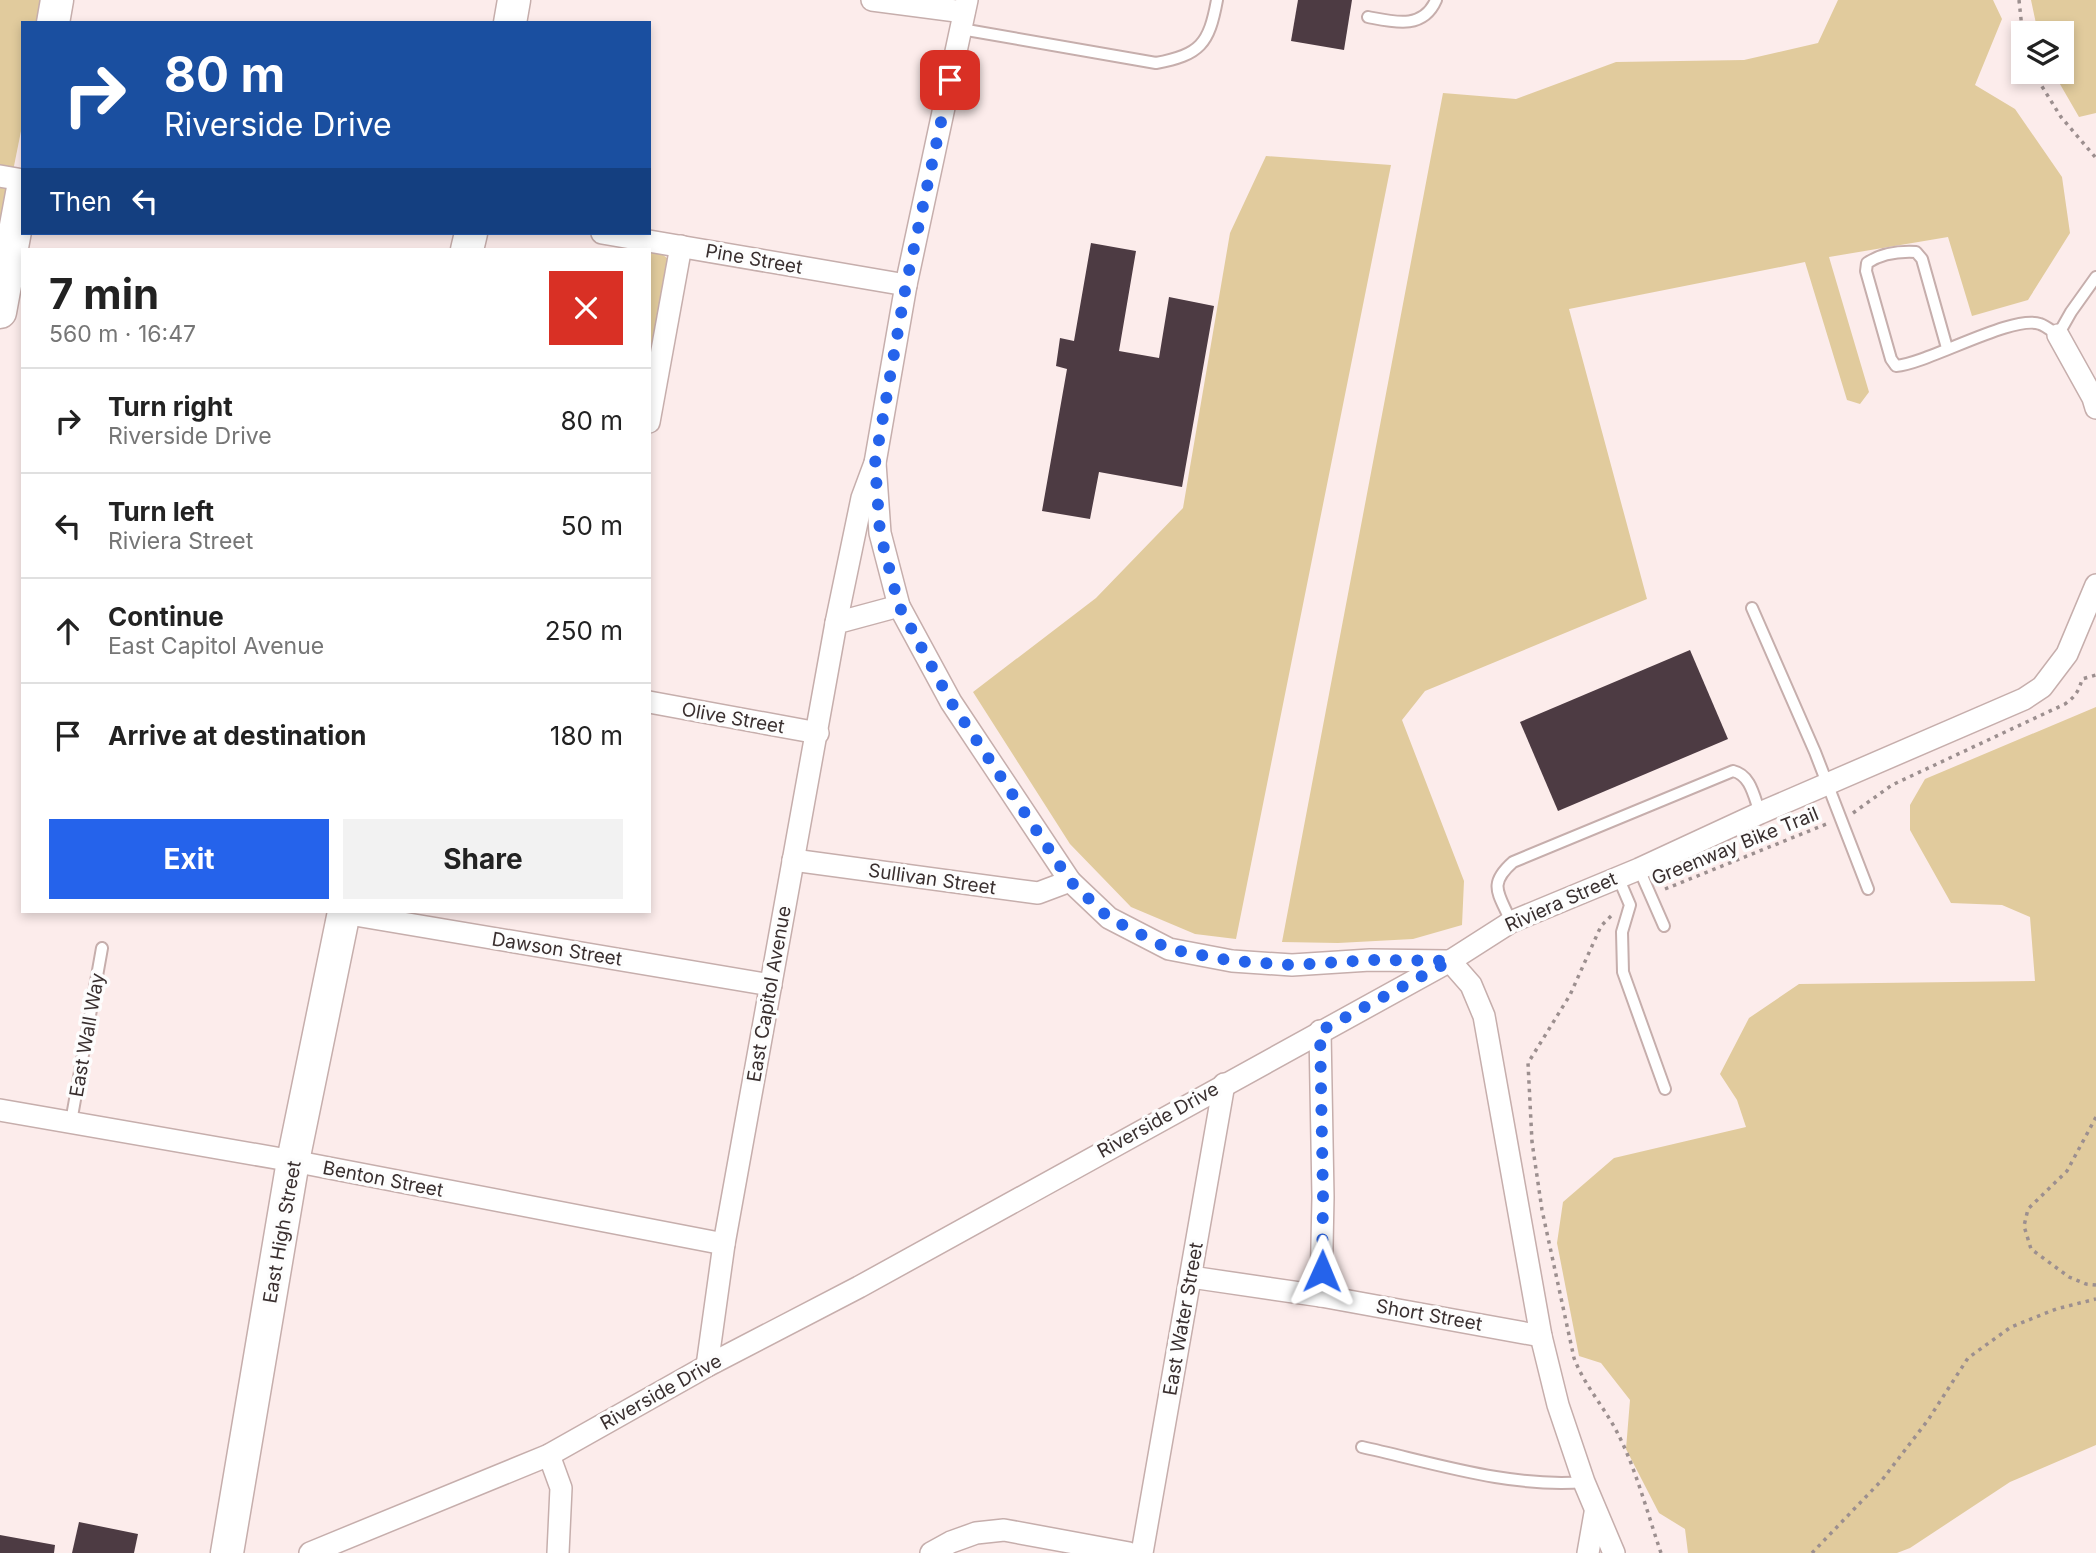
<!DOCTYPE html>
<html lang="en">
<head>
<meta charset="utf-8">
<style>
	:root { --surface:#fff; --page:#f2f2f2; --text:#222; --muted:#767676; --line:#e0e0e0; --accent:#2563eb }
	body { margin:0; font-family:Inter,sans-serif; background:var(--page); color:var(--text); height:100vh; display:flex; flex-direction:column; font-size:26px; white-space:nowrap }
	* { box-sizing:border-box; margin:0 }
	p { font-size:23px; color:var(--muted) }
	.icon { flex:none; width:38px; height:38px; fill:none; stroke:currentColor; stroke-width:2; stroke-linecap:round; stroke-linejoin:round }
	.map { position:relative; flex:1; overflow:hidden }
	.details { position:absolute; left:21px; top:248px; width:630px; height:665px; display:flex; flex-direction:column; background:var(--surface); border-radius:0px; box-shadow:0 4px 10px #0003 }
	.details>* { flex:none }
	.banner { position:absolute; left:21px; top:21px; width:630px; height:214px; border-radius:0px; box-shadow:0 4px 10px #0003; background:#1a4fa0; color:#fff; overflow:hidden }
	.fabs { position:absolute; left:2011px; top:21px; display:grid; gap:14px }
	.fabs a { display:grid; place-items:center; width:63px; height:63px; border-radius:0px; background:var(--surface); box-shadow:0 4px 10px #0003; font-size:35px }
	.pin { position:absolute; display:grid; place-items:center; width:60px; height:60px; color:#fff; margin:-30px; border-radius:14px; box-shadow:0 4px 10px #0006 }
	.me { position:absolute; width:77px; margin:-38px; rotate:1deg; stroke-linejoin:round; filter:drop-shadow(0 0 5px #0008) }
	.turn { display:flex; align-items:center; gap:24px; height:147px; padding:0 28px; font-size:32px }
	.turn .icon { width:91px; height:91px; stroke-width:2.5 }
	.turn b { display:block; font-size:49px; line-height:60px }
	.then { display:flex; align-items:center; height:66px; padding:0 28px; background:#0003; gap:14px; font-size:26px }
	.round { display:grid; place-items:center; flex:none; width:74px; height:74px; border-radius:0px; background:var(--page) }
	.overview { display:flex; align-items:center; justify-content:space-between; height:119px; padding:0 28px }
	h1 { font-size:42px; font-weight:700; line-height:52px }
	.button { display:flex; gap:14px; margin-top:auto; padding:14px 28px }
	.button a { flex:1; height:80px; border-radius:0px; background:var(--accent); color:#fff; font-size:28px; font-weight:700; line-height:80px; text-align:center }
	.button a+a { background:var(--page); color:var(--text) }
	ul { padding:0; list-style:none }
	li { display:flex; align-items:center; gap:21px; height:105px; padding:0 28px; border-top:2px solid var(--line) }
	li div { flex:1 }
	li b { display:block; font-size:26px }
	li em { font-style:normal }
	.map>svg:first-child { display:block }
	.green { fill:#e1cb9d }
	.building { fill:#4d3b43 }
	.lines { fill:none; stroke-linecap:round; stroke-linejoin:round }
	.service-casing { stroke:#c6aeac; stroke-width:14 }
	.minor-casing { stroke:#c6aeac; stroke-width:24 }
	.secondary-casing { stroke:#c6aeac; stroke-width:35 }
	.path { stroke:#9c8f8f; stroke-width:3.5; stroke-dasharray:3.5 5; stroke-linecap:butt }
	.service { stroke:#fff; stroke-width:10 }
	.minor { stroke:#fff; stroke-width:21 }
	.secondary { stroke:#fff; stroke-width:32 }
	.route { stroke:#2563eb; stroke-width:12; stroke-dasharray:0 21.6 }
	.labels { text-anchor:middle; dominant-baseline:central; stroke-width:7; stroke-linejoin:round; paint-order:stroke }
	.street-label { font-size:19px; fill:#392f2f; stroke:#fdfdfd }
</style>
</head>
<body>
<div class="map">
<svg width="2096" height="1553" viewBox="0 0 2096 1553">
	<rect width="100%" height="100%" fill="#fceceb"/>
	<g class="green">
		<path d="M0 0H45L41 23H23V121L0 236Z"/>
		<path d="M1838 0H1993L2002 19 1975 85 2015 109 2062 177 2070 233 2028 300 1972 316 1948 237 1829 257 1869 392 1860 404 1847 400 1805 262 1569 309 1647 599 1425 691 1402 720 1464 881 1462 925 1413 939 1338 943 1282 942 1443 93 1516 99 1616 62 1744 60 1818 43Z"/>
		<path d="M2031 0H2096V113L2079 117 2053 72H2062V33H2038Z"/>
		<path d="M1266 156 1391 165 1236 939 1195 934 1131 907 1070 844 973 692 1096 598 1183 508 1230 233Z"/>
		<path d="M649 252 662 254 668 259 669 267 649 375Z"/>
		<path d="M2096 707V1445L2010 1482 1910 1548 1897 1553H1688L1685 1529 1659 1513 1626 1449 1630 1400 1601 1363 1579 1356 1557 1243 1563 1202 1614 1158 1746 1127 1737 1100 1720 1074 1749 1018 1799 984 2035 981 2030 917 2002 905 1951 903 1910 830V805L1925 779Z"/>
	</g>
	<g class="building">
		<path d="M1298 0H1352L1344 50 1291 41Z"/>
		<path d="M1091 243 1136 251 1119 351 1159 358 1169 297 1214 306 1182 487 1099 472 1090 519 1042 511 1067 369 1056 366 1060 338 1074 341Z"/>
		<path d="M1690 650 1728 739 1558 811 1520 722Z"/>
		<path d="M79 1522 138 1534 134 1553H72Z"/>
		<path d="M0 1535 55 1545 54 1553H0Z"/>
	</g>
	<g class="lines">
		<g class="service-casing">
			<g id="service">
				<path d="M1368 17C1394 22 1423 30 1436 0"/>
				<path d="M961 29 1156 63C1200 55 1209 44 1217 0"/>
				<path d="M1947 348 1922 259 1916 252C1898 251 1882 253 1867 263L1866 271 1891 359 1896 366C1929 363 2013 314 2040 324 2046 326 2053 332 2058 335L2071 312 2096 277"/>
				<path d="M1752 608 1815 752 1868 889"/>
				<path d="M1639 869 1664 926"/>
				<path d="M1618 877 1630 905 1622 932 1623 972 1665 1089"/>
				<path d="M1511 922C1499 893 1487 885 1513 862L1733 771C1751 775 1754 797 1760 813"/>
				<path d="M71 1122 102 948"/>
				<path d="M1362 1447C1434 1463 1510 1488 1584 1482"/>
			</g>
		</g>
		<g class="minor-casing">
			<g id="minor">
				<path d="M872 0 964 12"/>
				<path d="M0 176 23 180"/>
				<path d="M602 233 906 285"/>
				<path d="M2058 335 2093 398 2096 408"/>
				<path d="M649 422 681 246"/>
				<path d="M875 463 880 533 899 606 951 702 1070 881 1109 918 1169 949 1232 961 1292 965 1370 960 1448 961"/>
				<path d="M836 623 862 498 875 463 906 285 967 0"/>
				<path d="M649 702 818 733"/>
				<path d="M793 860 1038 893 1070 881"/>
				<path d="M343 913 771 985"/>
				<path d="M1450 961 1471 985 1484 1016 1541 1336 1558 1405 1584 1482 1614 1553"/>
				<path d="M1320 1031 1323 1197 1321 1296"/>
				<path d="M0 1110 293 1161 724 1244"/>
				<path d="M1191 1277 1321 1296 1541 1336"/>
				<path d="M707 1366 724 1244 836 623 899 606"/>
				<path d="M549 1455 561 1488 558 1553"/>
				<path d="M310 1553 549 1455 707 1366 859 1287 1450 961 1511 922 1639 869 1760 813 2024 699 2042 687 2067 654 2096 585"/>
				<path d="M931 1553 951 1542 976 1533 1004 1530 1129 1553"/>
				<path d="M1142 1553 1224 1084"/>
				<path d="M1588 1553 1595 1513"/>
			</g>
		</g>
		<g class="secondary-casing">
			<g id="secondary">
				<path d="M53 23 57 0"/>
				<path d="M510 23 514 0"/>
				<path d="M467 250 471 233"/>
				<path d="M0 312 23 188"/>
				<path d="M227 1553 293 1161 344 912"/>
			</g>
		</g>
		<g class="path">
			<path d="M2019 0 2023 38"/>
			<path d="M2033 72 2061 117 2096 158"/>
			<path d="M1853 813 1892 785 2065 704C2075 697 2079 691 2082 679L2096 675"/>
			<path d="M1665 889 1829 823"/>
			<path d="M1611 916 1601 926 1570 995 1528 1063 1532 1142 1542 1210 1574 1358C1584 1385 1605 1408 1618 1434 1636 1469 1648 1515 1661 1553"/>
			<path d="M2096 1117 2067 1171 2028 1209 2024 1226 2031 1249 2069 1277 2086 1284 2096 1285"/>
			<path d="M1812 1553 1882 1480 1928 1420 1968 1358 2011 1327 2056 1309 2096 1299"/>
		</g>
		<use href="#service" class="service"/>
		<use href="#minor" class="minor"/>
		<use href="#secondary" class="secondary"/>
	</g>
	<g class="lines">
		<path class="route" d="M950 80 906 285 875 463 880 533 899 606 951 702 1070 881 1109 918 1169 949 1232 961 1293 965 1370 960 1450 961 1320 1031 1323 1197 1322 1271"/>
	</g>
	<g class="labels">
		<g class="street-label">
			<text transform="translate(754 259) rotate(10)">Pine Street</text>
			<text transform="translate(733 718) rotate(10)">Olive Street</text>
			<text transform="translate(1735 846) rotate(-22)">Greenway Bike Trail</text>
			<text transform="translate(932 879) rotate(8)">Sullivan Street</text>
			<text transform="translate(1561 902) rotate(-24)">Riviera Street</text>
			<text transform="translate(557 949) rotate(9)">Dawson Street</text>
			<text transform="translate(769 994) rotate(-80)">East Capitol Avenue</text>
			<text transform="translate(87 1035) rotate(-80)">East Wall Way</text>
			<text transform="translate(1158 1120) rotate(-29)">Riverside Drive</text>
			<text transform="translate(383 1179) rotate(11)">Benton Street</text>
			<text transform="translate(282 1232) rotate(-80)">East High Street</text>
			<text transform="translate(1429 1315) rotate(10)">Short Street</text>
			<text transform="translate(1183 1319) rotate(-80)">East Water Street</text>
			<text transform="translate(661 1392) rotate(-29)">Riverside Drive</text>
		</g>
	</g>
</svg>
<div class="fabs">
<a><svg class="icon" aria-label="layers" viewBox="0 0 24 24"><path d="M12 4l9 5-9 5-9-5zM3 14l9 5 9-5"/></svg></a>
</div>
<div class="pin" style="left:950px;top:80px;background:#d93025"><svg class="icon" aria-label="arrive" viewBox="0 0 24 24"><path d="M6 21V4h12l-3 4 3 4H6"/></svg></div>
<svg class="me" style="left:1322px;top:1271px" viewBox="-20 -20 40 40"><path d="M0-17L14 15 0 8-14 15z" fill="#2563eb" stroke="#fff" stroke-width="4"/></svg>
<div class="banner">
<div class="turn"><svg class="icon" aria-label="right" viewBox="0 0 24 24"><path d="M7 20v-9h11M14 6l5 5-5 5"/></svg><div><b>80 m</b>Riverside Drive</div></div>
<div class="then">Then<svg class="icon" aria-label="left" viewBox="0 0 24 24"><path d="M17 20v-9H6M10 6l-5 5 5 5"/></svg></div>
</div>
<section class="details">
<div class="overview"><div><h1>7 min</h1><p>560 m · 16:47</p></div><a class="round" style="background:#d93025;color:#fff"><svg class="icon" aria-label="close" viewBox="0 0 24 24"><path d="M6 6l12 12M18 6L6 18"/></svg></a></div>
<ul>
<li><svg class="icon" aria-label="right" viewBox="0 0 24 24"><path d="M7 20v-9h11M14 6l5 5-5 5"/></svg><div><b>Turn right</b><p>Riverside Drive</p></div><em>80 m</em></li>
<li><svg class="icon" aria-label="left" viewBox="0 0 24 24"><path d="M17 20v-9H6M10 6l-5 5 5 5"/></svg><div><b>Turn left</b><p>Riviera Street</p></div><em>50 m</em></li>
<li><svg class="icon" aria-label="ahead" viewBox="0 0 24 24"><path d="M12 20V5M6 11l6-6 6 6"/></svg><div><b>Continue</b><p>East Capitol Avenue</p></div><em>250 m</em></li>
<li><svg class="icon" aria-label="arrive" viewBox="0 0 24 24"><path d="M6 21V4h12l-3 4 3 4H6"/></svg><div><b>Arrive at destination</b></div><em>180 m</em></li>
</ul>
<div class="button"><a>Exit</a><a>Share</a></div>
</section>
</div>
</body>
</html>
